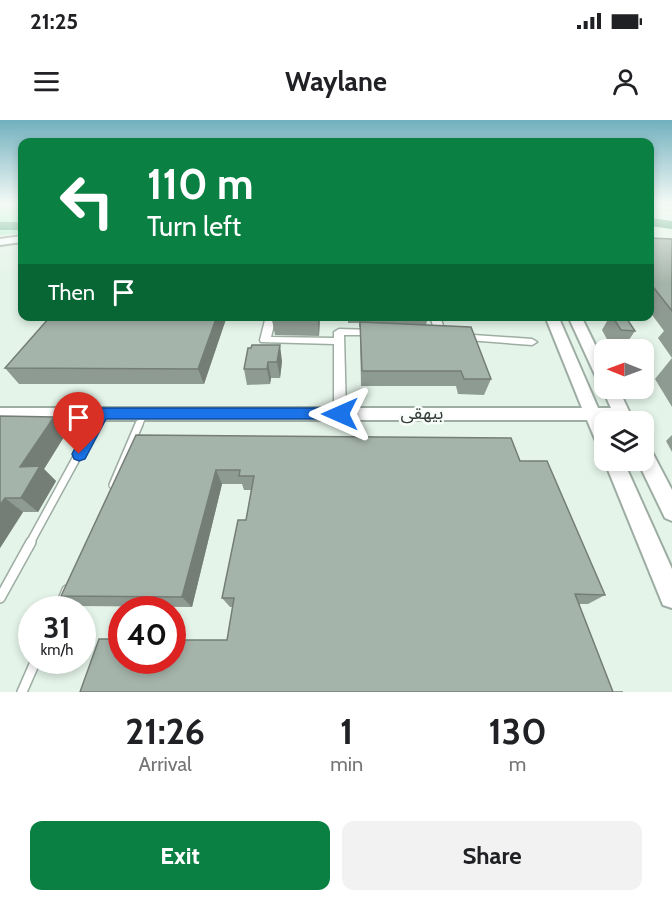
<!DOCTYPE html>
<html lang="en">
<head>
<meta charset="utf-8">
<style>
	:root { --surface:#fff; --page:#f2f2f2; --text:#202124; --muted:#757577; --accent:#0b8043 }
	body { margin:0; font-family:Cabin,"Noto Sans Arabic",sans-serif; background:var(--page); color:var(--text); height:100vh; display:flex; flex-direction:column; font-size:22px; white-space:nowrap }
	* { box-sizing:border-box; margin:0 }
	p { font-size:20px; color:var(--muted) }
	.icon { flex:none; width:33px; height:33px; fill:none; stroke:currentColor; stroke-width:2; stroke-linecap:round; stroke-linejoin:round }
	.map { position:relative; height:572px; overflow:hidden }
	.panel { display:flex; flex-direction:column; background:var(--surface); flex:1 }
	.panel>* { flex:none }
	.guide { position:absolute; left:18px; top:18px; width:636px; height:183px; border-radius:12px; box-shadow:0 3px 9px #0003; background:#0b8043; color:#fff; overflow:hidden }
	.needle { width:39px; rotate:271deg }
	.controls { position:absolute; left:594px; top:219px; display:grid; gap:12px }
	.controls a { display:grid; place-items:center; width:60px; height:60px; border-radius:12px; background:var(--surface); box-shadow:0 3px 9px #0003; font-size:30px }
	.speed { position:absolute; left:18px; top:476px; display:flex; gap:12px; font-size:30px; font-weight:700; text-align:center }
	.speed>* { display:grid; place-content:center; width:78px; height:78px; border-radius:50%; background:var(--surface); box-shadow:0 3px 9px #0003; line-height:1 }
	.speed small { font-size:15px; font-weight:400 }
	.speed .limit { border:9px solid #d22; background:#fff; color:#111 }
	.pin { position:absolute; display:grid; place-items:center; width:51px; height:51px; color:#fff; margin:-62px -26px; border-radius:50% 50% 50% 0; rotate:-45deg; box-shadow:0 0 6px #0007 }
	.pin .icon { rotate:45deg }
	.me { position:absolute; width:66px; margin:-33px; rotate:270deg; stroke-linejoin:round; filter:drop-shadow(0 0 4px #0008) }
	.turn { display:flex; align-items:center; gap:21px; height:126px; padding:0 30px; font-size:27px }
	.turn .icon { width:78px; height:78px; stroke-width:2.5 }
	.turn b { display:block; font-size:42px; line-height:51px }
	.then { display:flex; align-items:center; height:57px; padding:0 30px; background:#0003; gap:12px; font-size:22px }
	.eta { display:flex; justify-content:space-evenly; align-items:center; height:102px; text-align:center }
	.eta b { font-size:36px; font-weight:700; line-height:42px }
	.button { display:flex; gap:12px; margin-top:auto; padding:12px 30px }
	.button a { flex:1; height:69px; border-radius:12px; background:var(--accent); color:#fff; font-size:24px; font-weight:700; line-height:69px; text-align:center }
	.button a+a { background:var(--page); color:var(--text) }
	.status { display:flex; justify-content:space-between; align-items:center; height:42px; padding:0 30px; background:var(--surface); direction:ltr }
	.status svg { height:16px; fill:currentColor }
	header { display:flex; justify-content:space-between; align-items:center; height:78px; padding:0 30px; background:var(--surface); font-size:27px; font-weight:700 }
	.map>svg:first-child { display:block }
	.green { fill:#b7f1cd }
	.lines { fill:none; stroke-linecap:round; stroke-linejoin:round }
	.river { fill:#5eaa7f; fill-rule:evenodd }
	.lane-far3-casing { stroke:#9eada3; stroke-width:5 }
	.lane-far2-casing { stroke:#9eada3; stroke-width:8 }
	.lane-far1-casing { stroke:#9eada3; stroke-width:10 }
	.lane-casing { stroke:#9eada3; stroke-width:12 }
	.street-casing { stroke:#9eada3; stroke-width:3 }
	.secondary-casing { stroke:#9eada3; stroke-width:4 }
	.lane-far3 { stroke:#fff; stroke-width:4 }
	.lane-far2 { stroke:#fff; stroke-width:5 }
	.lane-far1 { stroke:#fff; stroke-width:7 }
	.lane { stroke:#fff; stroke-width:9 }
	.street { fill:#fff; fill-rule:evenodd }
	.secondary { fill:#fff; fill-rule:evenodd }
	.wall { fill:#8e9b92 }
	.shaded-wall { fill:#747e77 }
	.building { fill:#a5b4aa; stroke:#747e77; stroke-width:1.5 }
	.route { fill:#1a73e8; stroke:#114b97; stroke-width:1.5 }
	.labels { text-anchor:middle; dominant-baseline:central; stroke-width:5; stroke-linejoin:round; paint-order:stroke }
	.street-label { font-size:18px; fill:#353b37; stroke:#f8fefa }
</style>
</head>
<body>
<div class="status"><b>21:25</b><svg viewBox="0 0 49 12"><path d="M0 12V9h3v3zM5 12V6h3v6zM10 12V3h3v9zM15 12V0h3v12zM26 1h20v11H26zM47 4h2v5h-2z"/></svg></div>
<header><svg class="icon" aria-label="menu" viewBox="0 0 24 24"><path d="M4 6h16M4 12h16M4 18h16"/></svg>Waylane<svg class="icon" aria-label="person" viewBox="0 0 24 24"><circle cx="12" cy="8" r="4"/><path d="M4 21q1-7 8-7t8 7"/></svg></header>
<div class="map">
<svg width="672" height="572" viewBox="0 0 672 572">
	<rect width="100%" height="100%" fill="#e4f4e9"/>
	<path class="green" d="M0 83H22V113L0 115Z"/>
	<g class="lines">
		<g class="river">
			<path d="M650 98 672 101V109L650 106Z"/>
			<rect x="0" y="102" width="22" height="8"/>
		</g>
		<g class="lane-far3-casing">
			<path id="lane-far3" d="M650 85 672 88"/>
		</g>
		<g class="lane-far2-casing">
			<g id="lane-far2">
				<path d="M94 306 101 294"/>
				<path d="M139 306 144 294"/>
			</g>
		</g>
		<g class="lane-far1-casing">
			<g id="lane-far1">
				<path d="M113 365 139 304"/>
				<path d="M30 423 95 304"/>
			</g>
		</g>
		<g class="lane-casing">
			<g id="lane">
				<path d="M0 478 31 422"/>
				<path d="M59 489 67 470"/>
				<path d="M22 572 36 540"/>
			</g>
		</g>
		<g class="street-casing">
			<g id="street">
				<path d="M266 196H276L271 217 334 218V212L339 209 379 210V214L376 215H344L346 293 344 296H336L334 293V224L261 222 260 220Z"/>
				<path d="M435 196 441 199 446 216 445 218 441 219 436 216 431 199Z"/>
				<path d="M459 214 532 219 537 222 532 225 455 219 454 217Z"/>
			</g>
		</g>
		<g class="secondary-casing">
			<g id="secondary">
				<path d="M22 116V122L0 125V119Z"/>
				<path d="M545 196H558L598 288H611L602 268 604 264V268H618L634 302 604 300V328L598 326 587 300H0V288H582Z"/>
				<path d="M568 196H581L604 243V262L599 261 596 257Z"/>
				<path d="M644 327 651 330 672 370V401L665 398 637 340H644Z"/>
				<path d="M604 338V340H623L672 449V488L663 485 604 340Z"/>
			</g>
		</g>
		<use href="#lane-far3" class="lane-far3"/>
		<use href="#lane-far2" class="lane-far2"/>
		<use href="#lane-far1" class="lane-far1"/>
		<use href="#lane" class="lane"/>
		<use href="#street" class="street"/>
		<use href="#secondary" class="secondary"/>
	</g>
	<g class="wall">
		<path d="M650 118 672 119V238L658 218 664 211 650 192Z"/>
		<path d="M227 196 204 264H19L5 248Z"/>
		<path d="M320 196 319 216 275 215 272 200Z"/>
		<path d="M348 196H428L426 205 491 259 484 275 458 274 456 266H361L360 217V207H359V203H348Z"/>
		<path d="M610 196H625L635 211 624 227 610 225 602 210Z"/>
		<path d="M248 228 282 241 280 258H271L270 264 247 265 244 249Z"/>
		<path d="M672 238V287L655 259Z"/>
		<path d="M0 296 67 312 44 349 56 361 38 392H23L0 428Z"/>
		<path d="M136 315 520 341 605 475 588 484H579L80 572 227 520 233 487H230L222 478 246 400 251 370H244L242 364H222L192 487 79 486 61 476Z"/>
		<path d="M672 315V332L666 321Z"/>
	</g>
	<g class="shaded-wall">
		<path d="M217 196H227L204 264 198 249Z"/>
		<path d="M318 196H320L319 216 318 200Z"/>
		<path d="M280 225 282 241 280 258 277 242Z"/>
		<path d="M268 242 271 258 270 264 267 249Z"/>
		<path d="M54 297 67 312 44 349 56 361 38 392 21 378 20 347Z"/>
		<path d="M216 350 222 364 192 487 182 477Z"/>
		<path d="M5 378 23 392 0 428V385Z"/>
	</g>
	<g class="building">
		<path d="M650 118 672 119V191L650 163Z"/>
		<path d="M53 196H217L198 249 5 248 49 198H51Z"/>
		<path d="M273 196H318V200H272Z"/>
		<path d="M612 196H625L635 211 621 210Z"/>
		<path d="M360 202 471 207 491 259H464L461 251H362Z"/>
		<path d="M252 225H280L277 242H268L267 249H244L248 228H251Z"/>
		<path d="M0 296 54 297 20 347 40 346 21 378H5L0 385Z"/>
		<path d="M136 315 511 318 520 341H547L605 475 575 474 613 572H623H80L99 519H122V540H172V520H227L234 478H222L238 400H246L254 356H239L240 350H216L182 477 61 476Z"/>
	</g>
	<linearGradient id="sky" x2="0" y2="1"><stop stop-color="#71b0be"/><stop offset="0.51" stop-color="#f3faf5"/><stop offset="1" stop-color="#f3faf5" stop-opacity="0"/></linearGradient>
	<rect width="672" height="163" fill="url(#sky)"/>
	<path class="route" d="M102 288H340L347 294 340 299H106L85 339 79 341 74 339 72 334 74 330 97 290Z"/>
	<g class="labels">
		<g class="street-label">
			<text x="422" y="293">بیهقی</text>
		</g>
	</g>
</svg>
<div class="controls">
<a><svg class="needle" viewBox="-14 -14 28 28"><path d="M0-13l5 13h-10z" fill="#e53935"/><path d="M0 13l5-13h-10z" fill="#757577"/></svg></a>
<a><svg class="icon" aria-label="layers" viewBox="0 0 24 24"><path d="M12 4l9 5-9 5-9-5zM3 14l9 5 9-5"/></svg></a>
</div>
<div class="speed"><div>31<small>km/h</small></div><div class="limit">40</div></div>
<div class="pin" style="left:79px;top:334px;background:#d93025"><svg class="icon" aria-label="arrive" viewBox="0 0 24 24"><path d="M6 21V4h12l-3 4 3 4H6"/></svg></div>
<svg class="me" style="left:340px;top:294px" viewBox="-20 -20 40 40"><path d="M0-17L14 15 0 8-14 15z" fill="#1a73e8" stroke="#fff" stroke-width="4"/></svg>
<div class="guide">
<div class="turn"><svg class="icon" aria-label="left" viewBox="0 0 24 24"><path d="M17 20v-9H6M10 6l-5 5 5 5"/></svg><div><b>110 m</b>Turn left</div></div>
<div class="then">Then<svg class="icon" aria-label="arrive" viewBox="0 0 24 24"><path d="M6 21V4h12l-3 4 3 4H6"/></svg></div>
</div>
</div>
<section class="panel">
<div class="eta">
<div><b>21:26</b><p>Arrival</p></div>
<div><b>1</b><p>min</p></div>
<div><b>130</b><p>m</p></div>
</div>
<div class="button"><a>Exit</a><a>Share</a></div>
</section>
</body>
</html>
